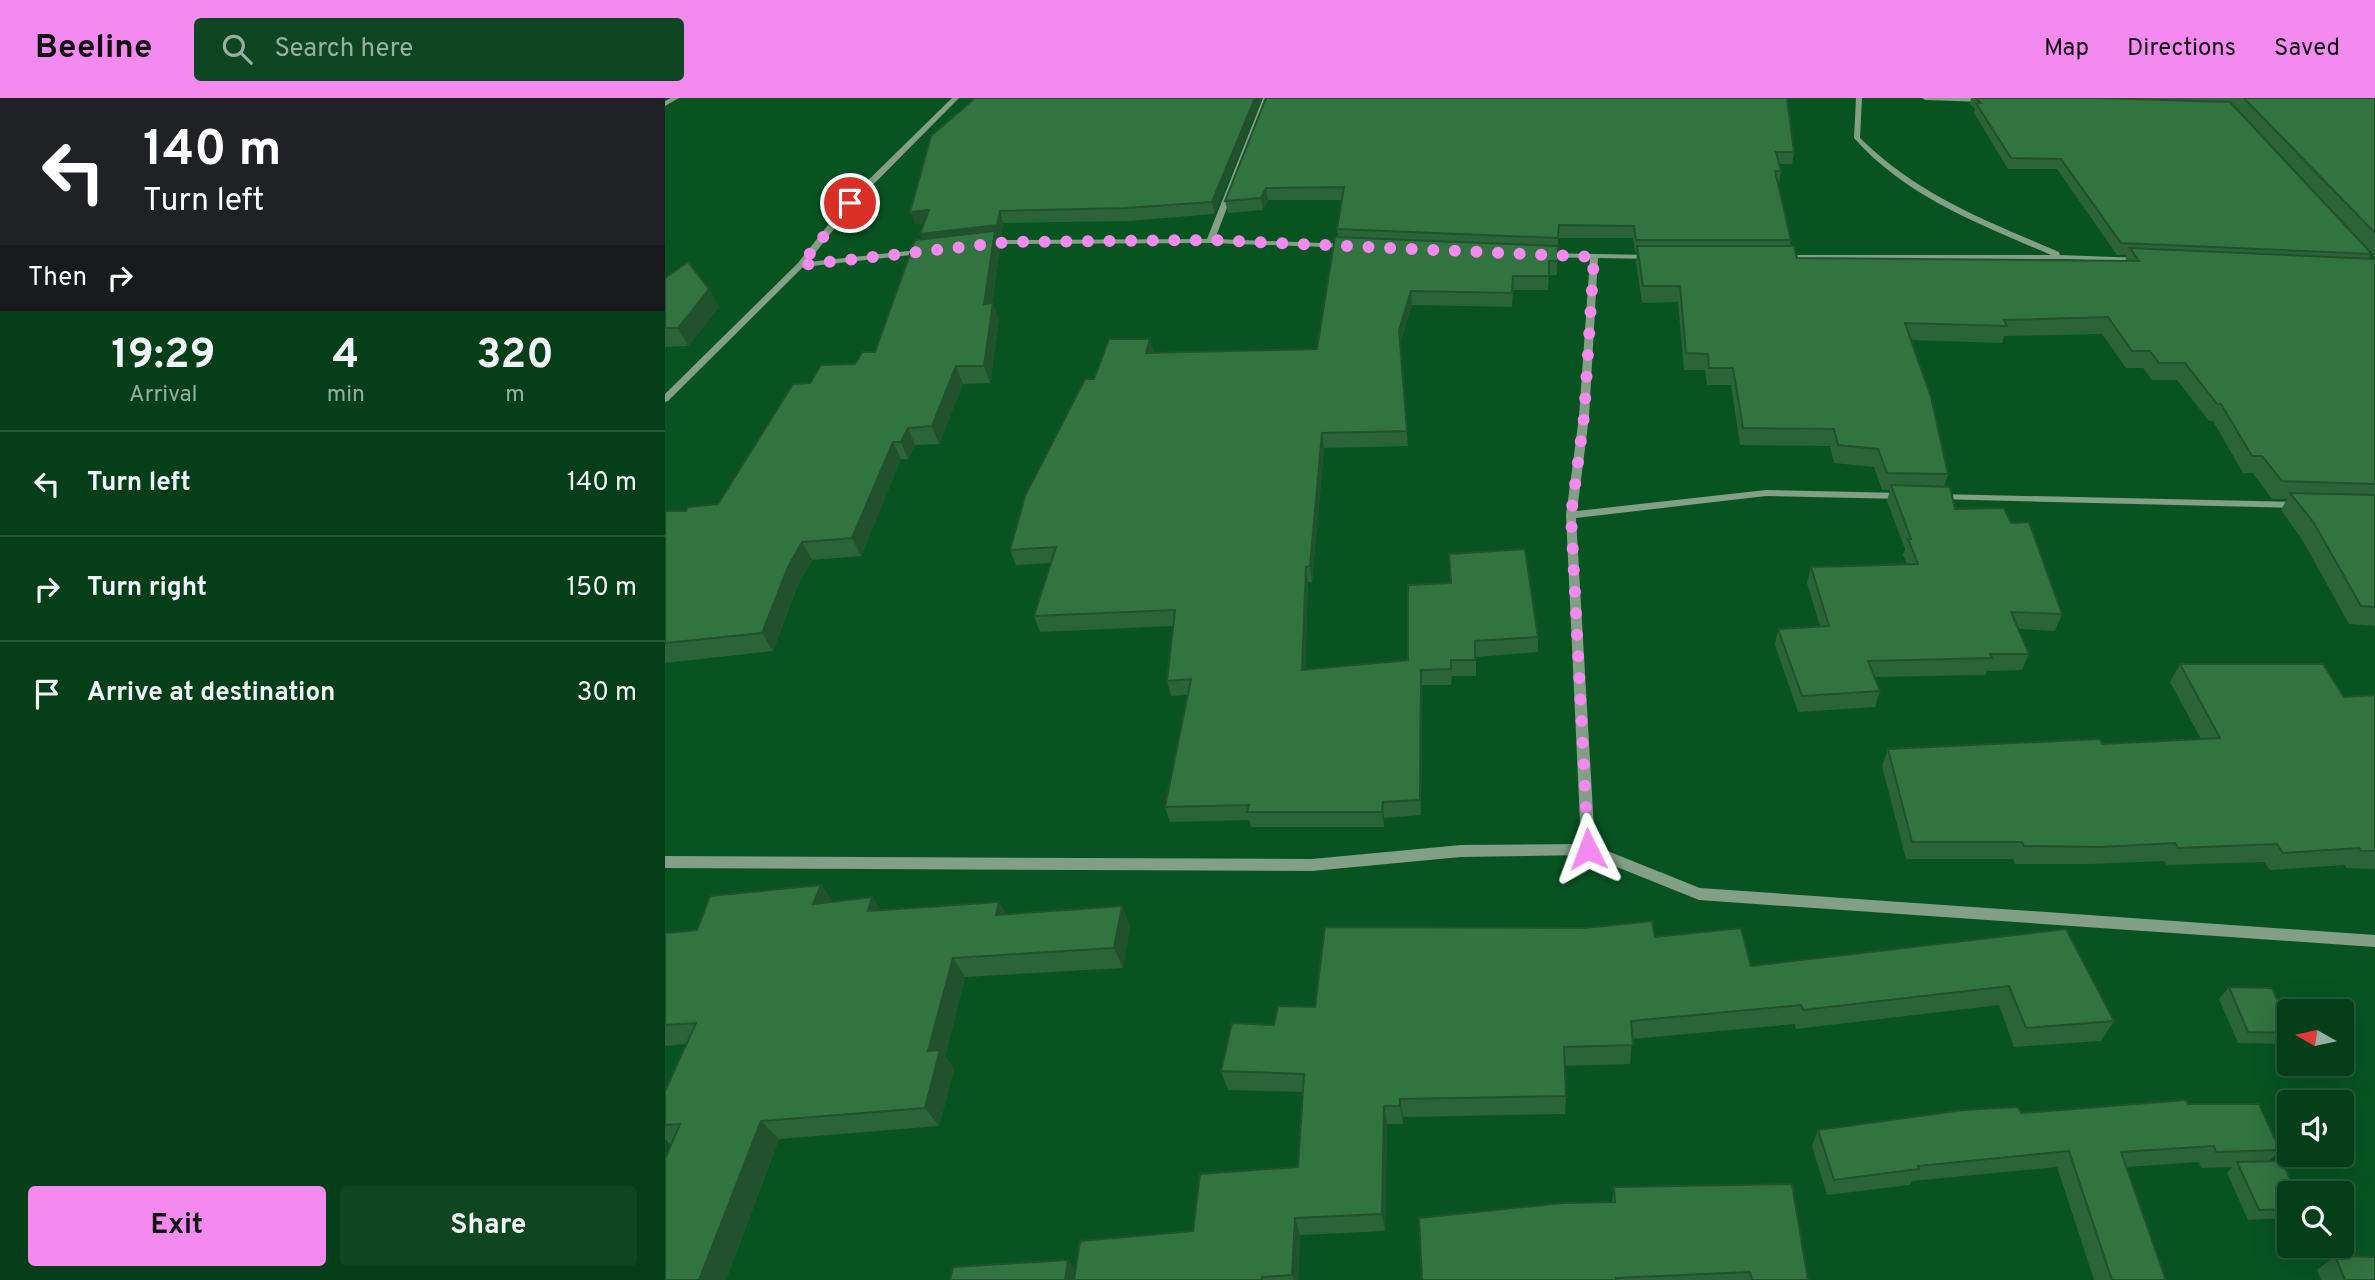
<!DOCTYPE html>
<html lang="en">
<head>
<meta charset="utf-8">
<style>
	:root { --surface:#053f19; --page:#0e4622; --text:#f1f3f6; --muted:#97afa2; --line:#265838; --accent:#f489f0 }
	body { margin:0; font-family:Overpass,sans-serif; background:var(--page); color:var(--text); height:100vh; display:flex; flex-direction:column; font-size:26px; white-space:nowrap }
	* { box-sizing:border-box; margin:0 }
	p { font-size:23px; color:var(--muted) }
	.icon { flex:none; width:38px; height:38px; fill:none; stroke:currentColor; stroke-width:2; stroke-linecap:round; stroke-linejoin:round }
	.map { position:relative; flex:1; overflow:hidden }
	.panel { display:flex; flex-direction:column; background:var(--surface); width:665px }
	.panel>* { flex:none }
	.hud { background:#202124; color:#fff; overflow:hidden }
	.needle { width:46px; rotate:279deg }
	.tools { position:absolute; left:1612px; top:901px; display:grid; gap:14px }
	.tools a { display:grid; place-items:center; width:77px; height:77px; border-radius:7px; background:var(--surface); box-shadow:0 7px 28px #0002,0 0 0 2px var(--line); font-size:35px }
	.pin { position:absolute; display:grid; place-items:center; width:60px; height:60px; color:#fff; margin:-30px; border:4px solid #fff; border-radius:50%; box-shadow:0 2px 7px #0007 }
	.me { position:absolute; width:77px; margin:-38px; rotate:357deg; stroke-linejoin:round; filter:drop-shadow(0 0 5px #0008) }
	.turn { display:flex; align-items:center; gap:24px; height:147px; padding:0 28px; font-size:32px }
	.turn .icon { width:91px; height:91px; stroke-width:2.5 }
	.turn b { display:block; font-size:49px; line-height:60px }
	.then { display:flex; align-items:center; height:66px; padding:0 28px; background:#0003; gap:14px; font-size:26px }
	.eta { display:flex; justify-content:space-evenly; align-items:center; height:119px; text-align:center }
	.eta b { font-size:42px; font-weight:700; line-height:49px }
	.button { display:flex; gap:14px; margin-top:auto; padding:14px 28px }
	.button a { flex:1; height:80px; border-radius:7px; background:var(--accent); color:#111; font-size:28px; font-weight:700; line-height:80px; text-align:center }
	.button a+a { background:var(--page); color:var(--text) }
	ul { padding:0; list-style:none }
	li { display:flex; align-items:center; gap:21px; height:105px; padding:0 28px; border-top:2px solid var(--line) }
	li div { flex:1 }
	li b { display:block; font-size:26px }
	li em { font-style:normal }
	header { display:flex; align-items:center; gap:42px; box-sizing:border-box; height:98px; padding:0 35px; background:var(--accent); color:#111 }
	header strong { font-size:33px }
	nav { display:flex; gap:38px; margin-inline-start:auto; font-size:24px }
	.search { width:490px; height:63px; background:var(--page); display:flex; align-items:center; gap:18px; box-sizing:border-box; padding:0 24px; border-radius:7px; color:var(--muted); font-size:26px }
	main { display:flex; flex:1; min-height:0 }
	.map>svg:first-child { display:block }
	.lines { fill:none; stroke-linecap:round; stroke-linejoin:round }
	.minor { fill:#83a087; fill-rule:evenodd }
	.wall { fill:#2a6437 }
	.shaded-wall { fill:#22512d }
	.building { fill:#317440; stroke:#22512d; stroke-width:2 }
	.route { stroke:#f489f0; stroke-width:12; stroke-dasharray:0 21.6 }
</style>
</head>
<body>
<header>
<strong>Beeline</strong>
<div class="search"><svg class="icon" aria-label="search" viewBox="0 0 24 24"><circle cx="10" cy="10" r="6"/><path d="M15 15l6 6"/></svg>Search here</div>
<nav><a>Map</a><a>Directions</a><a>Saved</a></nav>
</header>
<main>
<section class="panel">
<div class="hud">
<div class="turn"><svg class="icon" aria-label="left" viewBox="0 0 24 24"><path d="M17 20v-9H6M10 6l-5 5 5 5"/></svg><div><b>140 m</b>Turn left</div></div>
<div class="then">Then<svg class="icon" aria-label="right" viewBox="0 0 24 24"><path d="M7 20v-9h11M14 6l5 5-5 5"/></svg></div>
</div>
<div class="eta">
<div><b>19:29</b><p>Arrival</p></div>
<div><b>4</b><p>min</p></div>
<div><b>320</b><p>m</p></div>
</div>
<ul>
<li><svg class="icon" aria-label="left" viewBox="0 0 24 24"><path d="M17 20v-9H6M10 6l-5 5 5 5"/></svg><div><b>Turn left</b></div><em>140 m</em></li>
<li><svg class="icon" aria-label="right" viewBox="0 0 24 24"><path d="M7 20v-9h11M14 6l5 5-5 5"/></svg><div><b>Turn right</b></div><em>150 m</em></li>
<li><svg class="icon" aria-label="arrive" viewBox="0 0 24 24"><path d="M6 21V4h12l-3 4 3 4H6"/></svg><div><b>Arrive at destination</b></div><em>30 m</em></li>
</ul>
<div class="button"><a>Exit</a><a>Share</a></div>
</section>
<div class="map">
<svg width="1710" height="1182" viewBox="0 0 1710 1182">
	<rect width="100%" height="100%" fill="#075421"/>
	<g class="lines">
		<g class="minor">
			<path d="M6 0H14L0 8V3Z"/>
			<path d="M287 0H294L188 107 143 164 261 151 265 153 264 155 138 169 3 303 0 304V296L133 165 182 103Z"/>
			<path d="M598 0H604L550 141 684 146 688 148 687 150 545 145 343 146 318 149 314 147 318 145 343 142 542 141Z"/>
			<path d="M1191 0H1197L1195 40C1254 98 1320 122 1394 154L1395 157 1475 160 1479 162 1475 164 1397 161H1112L1111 159 1115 157H1386C1315 126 1241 99 1189 40Z"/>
			<path d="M1257 0H1320L1324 2 1321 4 1260 2Z"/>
			<path d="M874 155 988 157 992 159 988 161 933 160 924 319 912 413 1101 392 1237 395 1242 398 1237 401 1101 398 911 420 930 748 1035 790 1710 837V849L1034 802 922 757 796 759 647 773 0 770V758L647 761 796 747 916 746 901 417 914 319 925 160 877 159H874Z"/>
			<path d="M1273 396 1633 404 1638 407 1633 410 1269 401V397Z"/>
		</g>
	</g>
	<g class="wall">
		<path d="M597 0 549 116 464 123 338 125 336 140 332 141 335 150 327 205 334 222 325 285 298 286 274 346 250 347 243 361H236L196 458 147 462 133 487 108 553 0 565V413H21L53 406 145 285 190 266 210 254 257 141 255 136 259 125 250 126Z"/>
		<path d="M601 0 1129 54 1127 66H1114L1116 73 1114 86 1113 85 1126 142 1125 148 1132 160 1460 163 1462 157H1452L1392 71H1343L1309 15 1310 11 1305 6 1306 0H1710V160L1706 156 1704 161H1710V528L1684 526 1638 443 1616 412 1622 401H1607L1588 375H1578L1548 323H1544L1512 282H1487L1478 270H1461L1437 236 1339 238 1337 245 1246 242 1283 376 1279 389 1290 411 1346 425 1397 516 1390 533 1353 531 1364 556 1357 572 1322 573 1320 577 1209 579 1215 593 1210 609 1133 614 1110 547 1113 531 1155 528 1142 485 1146 469 1242 466 1238 457 1240 451 1222 403 1225 392H1217L1209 369 1169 365 1165 348 1075 347 1066 287H1042L1040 272H1019L1013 204 977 205 971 164 972 154H970L968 140H893L892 177H884L883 192H848L847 209 747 207 735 246 743 348 659 350 647 484H643L640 572 743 562V487L873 539V554L811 559V578H787L786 587H757L756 717 719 720V729H586L584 722 505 724 500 709 522 597 506 598 502 583 508 528 375 534 369 518 386 465 351 467 345 452 429 281 489 255 652 251 673 139 672 131 677 102H603L598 112 563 115 560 103Z"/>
		<path d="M0 180 44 191 54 209 23 248 0 249Z"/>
		<path d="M1515 566 1679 599 1710 597V771L1681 770 1680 767 1605 772 1599 764 1502 767 1499 763 1425 766H1350L1348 761H1241L1217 668 1223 651 1437 646 1536 641 1505 584Z"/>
		<path d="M156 787 168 804 216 812 334 804 341 816 457 808 465 828 458 870 300 879 280 959 289 971 274 1028 114 1041 61 1182H0L7 1046H5L0 1041V993L22 946 0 948V835L32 832Z"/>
		<path d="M1401 831 1449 923 1436 943 1349 949 1334 907 1131 931 1130 926 967 941 965 966 900 968 901 998 900 1016 738 1019V1026H722L720 1133 635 1137 633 1182H285L403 1162 410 1172 528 1133 633 1069 638 994 563 992 556 973 609 927 650 909 990 839 1086 868Z"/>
		<path d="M1564 889 1624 927V939L1617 946 1573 945 1554 901Z"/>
		<path d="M1523 1006 1615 1052 1603 1064 1624 1096V1120L1583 1122 1562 1075 1567 1069 1536 1070 1534 1064 1461 1069 1501 1182H1429L1392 1069 1247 1083 1245 1087 1162 1097 1147 1048 1153 1032 1356 1015Z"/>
		<path d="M949 1089 1143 1182H757L947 1104Z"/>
		<path d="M1670 1158 1710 1182H1656L1652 1172Z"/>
	</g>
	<g class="shaded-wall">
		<path d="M590 0H597L549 116 547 104Z"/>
		<path d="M601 90 603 102 598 112 596 100Z"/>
		<path d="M264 112 269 124 250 126 245 114Z"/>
		<path d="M335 113 338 125 336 140 332 141 335 150 325 223 260 149 255 136Z"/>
		<path d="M44 191 54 209 23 248 13 230Z"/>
		<path d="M746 193 747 207 735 246 734 232Z"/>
		<path d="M328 205 334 222 325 285 319 268Z"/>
		<path d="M485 241 489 255H481Z"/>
		<path d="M291 268 298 286 274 346 267 328Z"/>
		<path d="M243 330 250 347 243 361 236 344Z"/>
		<path d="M657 335 659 350 647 484 645 468Z"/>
		<path d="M228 344 236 361 196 458 187 440Z"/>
		<path d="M137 444 147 462 133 487 108 553 97 535 123 469Z"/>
		<path d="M641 469 643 484 640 587 637 572Z"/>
		<path d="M756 572 757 587 756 717 755 702Z"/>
		<path d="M718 704 719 720V729L717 714Z"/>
		<path d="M156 787 170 807 148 806Z"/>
		<path d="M207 799 221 819 203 813Z"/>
		<path d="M334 804 345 824 331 817Z"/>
		<path d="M457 808 465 828 458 870 449 850Z"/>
		<path d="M288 860 300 879 280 959 289 971 274 1028 260 1010 263 953Z"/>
		<path d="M735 1001 738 1019V1026L735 1008Z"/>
		<path d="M719 1008 722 1026 720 1133 717 1116Z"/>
		<path d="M96 1023 114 1041 61 1182H34Z"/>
		<path d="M630 1120 635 1137 633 1182H629L627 1177Z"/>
		<path d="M403 1162 417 1180V1182H400Z"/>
	</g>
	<g class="building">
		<path d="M310 0H590L547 104 461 110 335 113 332 127 255 136 264 112 245 114 266 38Z"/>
		<path d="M601 0H1122L1129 54H1111L1116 73H1110L1126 142H971L969 128 894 127 893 140 672 131 679 89 601 90 596 100 560 103Z"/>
		<path d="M1311 0H1432L1565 4 1707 156 1456 145 1396 61 1346 60 1311 5H1316Z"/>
		<path d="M1579 0H1710V135Z"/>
		<path d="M330 133 319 206 328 205 319 268H291L267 328 243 330 236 344H228L187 440 137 444 123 469 97 535 0 545V413H21L23 409 53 406 128 286 145 285 156 267 190 266 197 254H210L250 142Z"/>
		<path d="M670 139 893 148V163H884V178H848L847 195 746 193 734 232 742 333 657 335 645 468 641 469 637 572 743 562V487L786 485 784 456 860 451 873 539 810 543V562H786V571L756 572 755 702 718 704 717 714H582L584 707 500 709 526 581 502 583 510 512 369 518 391 449 345 452 360 398 420 281H429L444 241H485L481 255 652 251Z"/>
		<path d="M972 148H1129L1132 160 1474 163 1465 150 1710 161V386L1617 383 1597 358H1587L1556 306H1552L1520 265H1494L1485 253H1467L1443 219 1339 222 1342 228 1240 225 1266 299 1283 376 1222 375 1213 351 1173 347 1169 331 1078 330 1068 270H1044L1043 256 1021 255 1015 188H978Z"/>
		<path d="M23 164 44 191 13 230H0V180Z"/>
		<path d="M1226 387 1285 389 1290 411 1339 410 1346 425 1364 424 1397 516 1346 514 1364 556H1325L1327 560 1203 563 1215 593 1137 598 1113 531 1164 528 1146 469 1253 466 1243 441H1246Z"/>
		<path d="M1625 395 1710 397V509L1696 508 1649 425Z"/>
		<path d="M1515 566H1658L1679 599 1710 597V753H1696L1694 750 1618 755 1612 746 1513 750 1510 745 1435 749 1359 748 1357 744H1247L1223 651 1435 641 1437 646 1555 640Z"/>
		<path d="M156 787 148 806 207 799 203 813 334 804 331 817 457 808 449 850 288 860 263 953 275 952 260 1010 96 1023 34 1182H0V1061L15 1026 0 1027V993L31 925 0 927V835L32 832 45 798Z"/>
		<path d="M987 823 990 839 1076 830 1086 868 1401 831 1449 923 1361 930 1344 888 1138 912 1136 907 966 923 968 947 899 949 901 998 735 1001V1008H719L717 1116 630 1120 627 1177 597 1179V1182H409L415 1143 528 1133 535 1076 633 1069 639 976 556 973 567 925 609 927 613 908 650 909 660 829 920 830Z"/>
		<path d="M1564 889 1607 890 1624 927V935L1583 934Z"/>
		<path d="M1521 1002 1523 1006H1594L1615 1052 1551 1054 1549 1048 1456 1054 1501 1182H1447L1404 1053 1253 1068 1254 1071 1169 1082 1153 1032 1298 1012 1353 1009 1356 1015Z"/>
		<path d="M1617 1063 1632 1096H1624V1111L1594 1112 1572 1064Z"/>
		<path d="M1127 1086 1143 1182H1087L1085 1174 951 1180V1182H757L754 1120 898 1105 950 1104 949 1089Z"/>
		<path d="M1670 1158 1710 1159V1182H1680Z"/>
		<path d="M403 1162 400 1182H285L288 1169Z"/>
	</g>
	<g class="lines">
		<path class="route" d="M185 105 136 167 343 144 545 142 929 159 919 319 906 417 923 751"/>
	</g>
</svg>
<div class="tools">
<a><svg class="needle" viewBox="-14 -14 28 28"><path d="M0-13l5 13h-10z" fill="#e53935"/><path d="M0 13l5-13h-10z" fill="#97afa2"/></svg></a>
<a><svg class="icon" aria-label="sound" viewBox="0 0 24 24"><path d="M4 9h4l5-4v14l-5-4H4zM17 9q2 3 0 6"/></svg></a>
<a><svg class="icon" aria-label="search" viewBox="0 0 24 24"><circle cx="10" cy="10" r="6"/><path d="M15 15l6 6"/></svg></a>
</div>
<div class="pin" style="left:185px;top:105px;background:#d93025"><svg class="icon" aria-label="arrive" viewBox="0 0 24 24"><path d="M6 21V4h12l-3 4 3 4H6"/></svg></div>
<svg class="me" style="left:923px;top:751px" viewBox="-20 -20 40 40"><path d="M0-17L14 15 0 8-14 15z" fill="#f489f0" stroke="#fff" stroke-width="4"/></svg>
</div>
</main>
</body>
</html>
